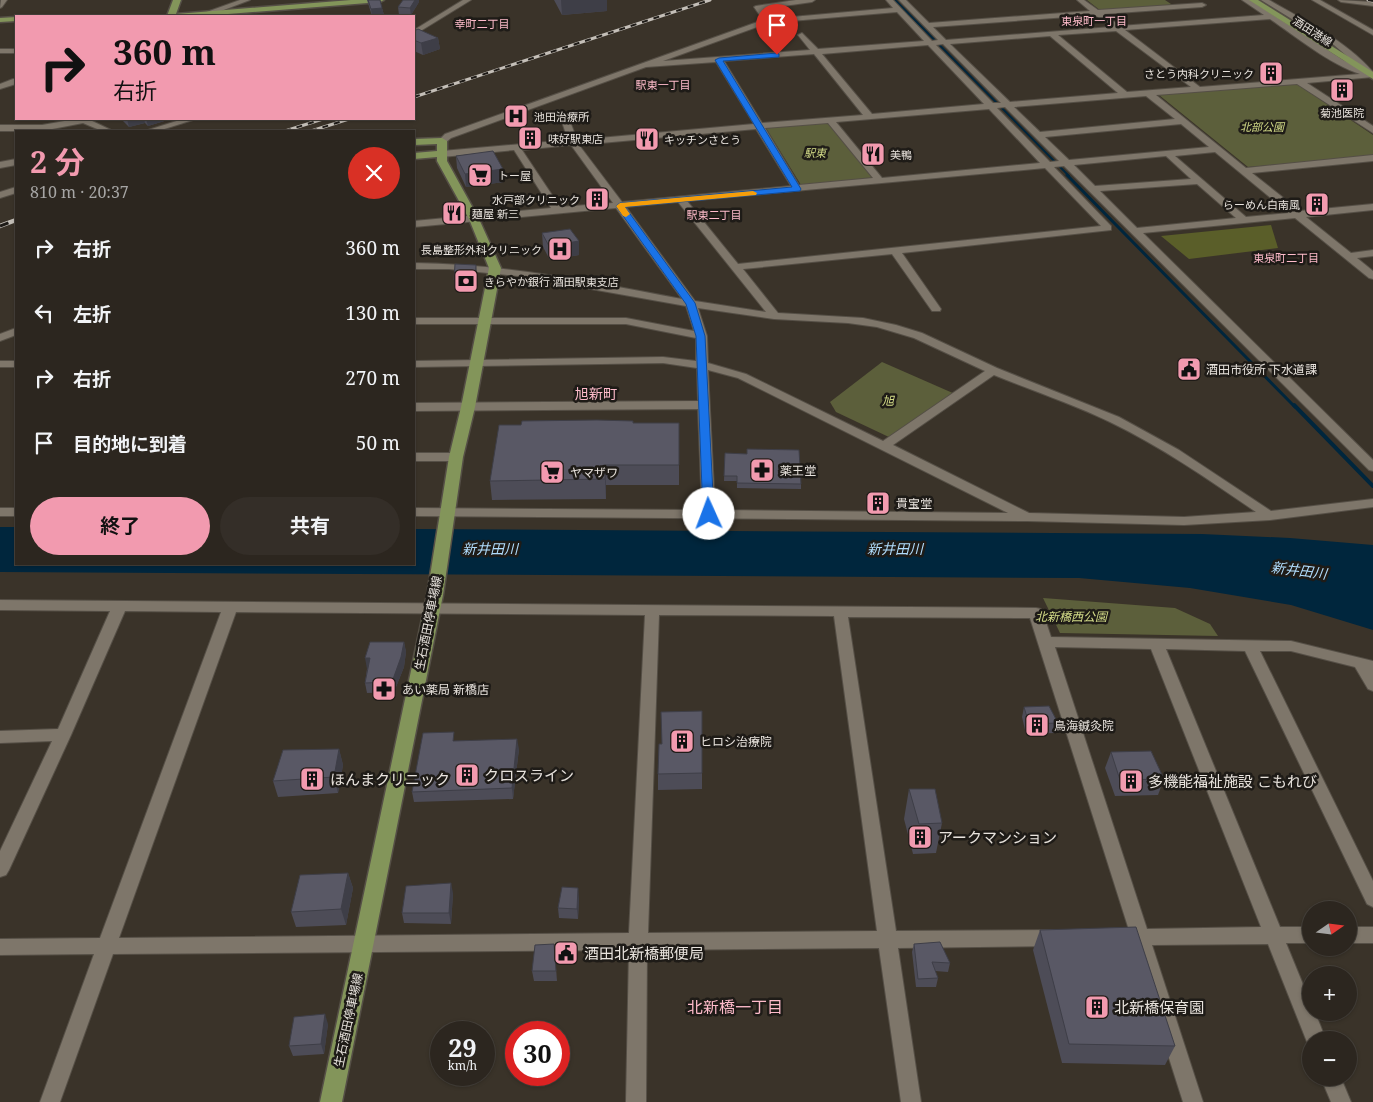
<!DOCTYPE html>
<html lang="ja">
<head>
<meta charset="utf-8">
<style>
	:root { --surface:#2c261f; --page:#342e28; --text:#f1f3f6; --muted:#a6a5a4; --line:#48433d; --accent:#f29aaf }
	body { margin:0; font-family:"Noto Serif","Noto Sans JP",serif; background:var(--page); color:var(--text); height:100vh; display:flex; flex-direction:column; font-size:19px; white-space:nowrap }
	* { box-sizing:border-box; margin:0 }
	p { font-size:16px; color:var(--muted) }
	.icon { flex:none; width:28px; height:28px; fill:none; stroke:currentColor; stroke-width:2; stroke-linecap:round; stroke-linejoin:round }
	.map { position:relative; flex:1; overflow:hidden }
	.drawer { position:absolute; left:15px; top:130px; width:400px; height:435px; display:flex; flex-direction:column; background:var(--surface); border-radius:0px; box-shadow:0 1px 4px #0004,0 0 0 1px var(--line) }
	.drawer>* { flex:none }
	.guide { position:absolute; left:15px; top:15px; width:400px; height:105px; border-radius:0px; box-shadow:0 1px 4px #0004,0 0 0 1px var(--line); background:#f29aaf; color:#111; overflow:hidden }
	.needle { width:32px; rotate:76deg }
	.fabs { position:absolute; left:1302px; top:901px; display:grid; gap:10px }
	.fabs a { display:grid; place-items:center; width:55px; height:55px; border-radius:50%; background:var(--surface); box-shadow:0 1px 4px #0004,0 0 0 1px var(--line); font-size:25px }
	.speed { position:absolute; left:430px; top:1021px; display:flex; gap:10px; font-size:25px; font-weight:700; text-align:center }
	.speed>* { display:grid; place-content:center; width:65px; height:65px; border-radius:50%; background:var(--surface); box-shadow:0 1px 4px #0004,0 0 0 1px var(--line); line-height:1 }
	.speed small { font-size:12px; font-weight:400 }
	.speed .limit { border:8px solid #d22; background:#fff; color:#111 }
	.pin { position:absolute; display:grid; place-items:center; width:42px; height:42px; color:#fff; margin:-51px -21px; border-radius:50% 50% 50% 0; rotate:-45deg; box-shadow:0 0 5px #0007 }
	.pin .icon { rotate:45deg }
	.me { position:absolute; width:55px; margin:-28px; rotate:358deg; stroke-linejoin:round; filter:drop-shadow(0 0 4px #0008) }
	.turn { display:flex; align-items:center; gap:18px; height:105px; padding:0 15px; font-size:22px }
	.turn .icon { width:65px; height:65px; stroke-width:2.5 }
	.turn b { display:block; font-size:35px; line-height:42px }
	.round { display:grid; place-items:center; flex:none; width:52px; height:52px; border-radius:26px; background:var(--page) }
	.headline { display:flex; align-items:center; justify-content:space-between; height:85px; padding:0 15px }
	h1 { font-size:30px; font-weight:700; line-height:38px; color:var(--accent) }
	.button { display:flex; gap:10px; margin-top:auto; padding:10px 15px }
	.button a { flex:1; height:58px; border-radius:30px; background:var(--accent); color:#111; font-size:20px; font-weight:700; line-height:58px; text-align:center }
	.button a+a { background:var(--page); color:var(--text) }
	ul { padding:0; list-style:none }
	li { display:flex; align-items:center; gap:15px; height:65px; padding:0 15px }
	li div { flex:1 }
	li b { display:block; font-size:19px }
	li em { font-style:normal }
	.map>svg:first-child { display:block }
	.green { fill:#5c5f3b }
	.forest { fill:#5a5e29 }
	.water { fill:#00263d }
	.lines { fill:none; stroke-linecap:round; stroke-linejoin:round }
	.stream-far2 { stroke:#00263d; stroke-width:2 }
	.stream-far1 { stroke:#00263d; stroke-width:3 }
	.stream { stroke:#00263d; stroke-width:4 }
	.minor-casing { stroke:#554f46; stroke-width:2 }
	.major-casing { stroke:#554f46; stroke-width:3 }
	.minor { fill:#7e766a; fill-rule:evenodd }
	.major { fill:#83955a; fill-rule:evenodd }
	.rail-far1-casing { stroke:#c4bfb8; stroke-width:3 }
	.rail-casing { stroke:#c4bfb8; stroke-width:4.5 }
	.rail-far1 { stroke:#1e1b17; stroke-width:2; stroke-dasharray:6; stroke-linecap:butt }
	.rail { stroke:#1e1b17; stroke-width:3; stroke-dasharray:9; stroke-linecap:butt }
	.wall { fill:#4d4c57 }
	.shaded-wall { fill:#3e3e47 }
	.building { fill:#595865; stroke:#3e3e47 }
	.route { fill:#1a73e8; stroke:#114b97 }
	.slow { fill:#f59e0b }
	.labels { text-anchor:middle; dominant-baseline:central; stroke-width:5; stroke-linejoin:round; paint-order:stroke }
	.far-neighbourhood-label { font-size:11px; fill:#febbca; stroke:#1e1b17 }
	.far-street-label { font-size:11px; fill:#e8e3dd; stroke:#1e1b17 }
	.far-poi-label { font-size:11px; fill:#e8e3dd; stroke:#1e1b17; text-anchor:start }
	.far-park-label { font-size:11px; font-style:italic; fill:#d2da87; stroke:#1e1b17 }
	.poi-label { font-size:12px; fill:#e8e3dd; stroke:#1e1b17; text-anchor:start }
	.park-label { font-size:12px; font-style:italic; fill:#d2da87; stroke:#1e1b17 }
	.street-label { font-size:12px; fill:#e8e3dd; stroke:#1e1b17 }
	.neighbourhood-label { font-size:14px; fill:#febbca; stroke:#1e1b17 }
	.water-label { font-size:14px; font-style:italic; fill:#b0dcfc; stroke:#1e1b17 }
	.near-poi-label { font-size:15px; fill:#e8e3dd; stroke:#1e1b17; text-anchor:start }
	.near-neighbourhood-label { font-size:16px; fill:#febbca; stroke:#1e1b17 }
</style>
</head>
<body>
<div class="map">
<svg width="1373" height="1102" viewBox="0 0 1373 1102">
	<rect width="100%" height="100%" fill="#3a3329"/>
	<g class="green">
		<path d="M1087 0H1165L1174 6 1101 11Z"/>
		<path d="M1297 84 1373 135V156L1248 167 1159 95Z"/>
		<path d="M827 122 873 178 801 185 766 128Z"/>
		<path d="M882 362 955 394 891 438 836 412 830 402Z"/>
		<path d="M1043 598 1175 608 1210 624 1218 636 1060 633Z"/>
	</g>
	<path class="forest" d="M1271 225 1278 248 1189 259 1161 236Z"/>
	<path class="water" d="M0 527H16V564H414V529L1202 534 1290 538 1373 545V630L1291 605 1190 588 1079 578 0 572Z"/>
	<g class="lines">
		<path class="stream-far2" d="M895 0 1069 176"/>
		<path class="stream-far1" d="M1067 175 1295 407"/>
		<path class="stream" d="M1294 405 1373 486"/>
		<g class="minor-casing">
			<g id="minor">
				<path d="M7 0 2 7 0 8 1 0Z"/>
				<path d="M240 0H250L208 16 201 14Z"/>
				<path d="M463 0H471L414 35V30Z"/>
				<path d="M796 0H815L812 2 763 9 769 19 893 8 886 0H893L932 41 938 40 899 0H906L929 23 1090 11 1077 0H1084L1098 10 1202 3 1206 5 1202 7 1104 14 1120 26 1264 15 1242 0H1250L1343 60 1362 69 1334 45 1261 0H1269C1305 21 1345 40 1373 72V77L1307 83 1373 126V133L1297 84 1156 95 1246 168 1373 155V161L1252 173 1300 211 1373 204V210L1306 217 1351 253 1373 250V256L1357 258 1373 271V279L1369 278 1295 218 1143 233 1373 460V471L1369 470 1064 166 1054 167 1111 226V230L902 253 941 309 940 311H932L892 254 743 269 778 313 863 318 896 325 922 333 997 368 1119 417 1179 450 1271 511 1373 499V507L1270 520 1184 525 1027 521 414 516V508L702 510 698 409 414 411V403L698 401 697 368 663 363 414 367V361L663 357 696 361V338L626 324H414V318H626L694 331 686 306 518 276 449 269H414V263C505 264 593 282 682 299L616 208 414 227V221L551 208 514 150 442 157 438 154 442 151 568 140 560 116 561 114 568 116 577 140 754 124 716 62 646 67 451 138 445 143 438 141 445 134 763 20 754 7 756 6ZM897 12 924 41 818 49 802 33 798 35 810 50 663 61 768 23ZM1095 15 1111 27 946 40 933 27ZM1270 19C1295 36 1331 65 1360 74L1200 87 1125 30ZM1116 31 1191 87 1127 92 1058 35ZM1050 36 1118 93 1010 102 950 44ZM943 44 1001 103H993L936 45ZM928 45 984 104 872 114 822 54ZM814 54 863 115 762 123 724 61ZM1146 96 1175 119 1040 132 1014 107ZM1005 107 1059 161 1050 162 997 108ZM989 109 1040 163 882 178 836 122ZM828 123 873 178 799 185 765 128ZM1181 124 1209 147 1069 160 1045 137ZM756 129 791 186 622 202 579 145ZM571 145 613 203 560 207 522 150ZM1215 152 1289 213 1246 217 1175 156ZM1166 156 1191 179 1095 186 1074 165ZM1045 168 1101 226 738 264 687 201ZM1197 184 1236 218 1137 228 1100 191ZM678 202 766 312 695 301 626 207ZM698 308 774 319 848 323 877 327 914 338 985 371 883 441 746 374 708 363 707 336ZM708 370 738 378 1008 513 715 510ZM994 375C1033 391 1073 404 1110 422 1162 447 1209 480 1256 512L1184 517 1029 513 893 445Z"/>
				<path d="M1312 0H1320L1373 30V35Z"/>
				<path d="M1338 0 1373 2V6L1341 2Z"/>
				<rect x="0" y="49" width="16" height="4"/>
				<path d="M13 79H16V84L0 89V84Z"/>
				<path d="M76 119H88L113 131H102L83 123 42 131H0V125H42Z"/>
				<path d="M183 119H196L158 131H145Z"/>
				<path d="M16 159V165L0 168V162Z"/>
				<path d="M16 187V193L0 198V192Z"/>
				<path d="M16 328V335L0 341V334Z"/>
				<rect x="0" y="361" width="16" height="6"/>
				<path d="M414 453H456L462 457 456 461H414Z"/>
				<rect x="0" y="508" width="16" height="8"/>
				<path d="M0 600 1036 608 1041 609 1043 613 1051 637 1291 641 1373 661V691L1368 689 1355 667 1291 651H1260L1373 881V907L1367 904 1245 651 1166 649 1280 927H1311V943H1286L1311 1004V1012H1315L1326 1040H1311V1047H1309L1268 944 1152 945 1203 1102H1183L1133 945 1125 943 1123 937 1125 931 1129 930 1030 618 848 617 896 931 1056 930 1063 932 1065 938 1063 944 1056 946 898 948 921 1102H901L879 948 647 950 646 1102H626L629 950 113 954 60 1102H40L94 954 0 955V939L100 938 221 612 125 611 71 735 9 870 6 875 0 877V851L52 741 0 743V731L58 729 110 611 0 610ZM236 612 645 615 629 933 119 938ZM659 615 834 616 877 931 648 933ZM1055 647 1151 649 1261 927 1147 929Z"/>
				<rect x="1349" y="927" width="24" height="16"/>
				<path d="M1321 1078H1341L1351 1102H1331Z"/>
			</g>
		</g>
		<g class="major-casing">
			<g id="major">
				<path d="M173 0H181L176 14 351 0H384L380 2 203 16H167Z"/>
				<path d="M1249 0H1258L1373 72V79Z"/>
				<path d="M16 17V21L0 22V18Z"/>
				<path d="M442 138 447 141V161L479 219 501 268 475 407 463 457 443 595 342 1102H320L427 595 449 457 461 407 489 268 469 219 437 161V157L414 159V153L437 151V144L414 145V139Z"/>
			</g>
		</g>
		<use href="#minor" class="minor"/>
		<use href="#major" class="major"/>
		<g class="rail-far1-casing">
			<g id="rail-far1">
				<path d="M1368 0 1373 1"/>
				<path d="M414 97 710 0"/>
				<path d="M285 131 323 119"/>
				<path d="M311 131 349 119"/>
			</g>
		</g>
		<g class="rail-casing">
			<path id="rail" d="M0 226 16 220"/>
		</g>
		<use href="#rail-far1" class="rail-far1"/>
		<use href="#rail" class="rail"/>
	</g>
	<g class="wall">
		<path d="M367 0H380L382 8 384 15 372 16Z"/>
		<path d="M554 0H607V11L562 15Z"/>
		<path d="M419 2 411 15H399L398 7Z"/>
		<path d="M414 31 438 38 440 49 423 55 414 51Z"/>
		<path d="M121 119H171L148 126 145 123 129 127Z"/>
		<path d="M456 156 503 169 504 182 466 187 457 168Z"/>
		<path d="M542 233 579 241V255L550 260 543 247Z"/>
		<path d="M477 274 476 288 455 289 454 280Z"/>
		<path d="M633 423H679V485H606V499L492 500 490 481Z"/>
		<path d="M725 453 801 484V489L737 488V481H724Z"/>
		<path d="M404 642 406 652 404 667 394 692 367 693 365 683 367 669Z"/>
		<path d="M1024 707 1058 723 1055 733 1026 734 1022 717Z"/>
		<path d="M702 711V789L658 790V774L662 744Z"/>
		<path d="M456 741 519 749 513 799 414 802 412 792Z"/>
		<path d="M339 749 343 765 338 793 278 797 273 781Z"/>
		<path d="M1111 752 1164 779 1158 795 1115 796 1105 768Z"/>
		<path d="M909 789 942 823 936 853 913 854 904 819Z"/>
		<path d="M348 873 353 888 346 925 296 927 291 912Z"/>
		<path d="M453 893 451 924 404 923 402 913Z"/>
		<path d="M579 898 578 919 559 918 558 908Z"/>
		<path d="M1040 930 1175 1046 1165 1065 1062 1063 1033 950Z"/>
		<path d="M914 944 950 963 948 972 935 971 938 978 936 987H916L912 952Z"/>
		<path d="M622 946H627V962L622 961Z"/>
		<path d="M555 954 557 981H534L532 971Z"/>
		<path d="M328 1024 324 1054 293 1056 289 1046Z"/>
	</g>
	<g class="shaded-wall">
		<path d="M415 0H419V2L411 15 410 8Z"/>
		<path d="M561 0H607V11L562 15Z"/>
		<path d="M382 8 384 15 372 16 371 9Z"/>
		<path d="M438 38 440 49 423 55 421 43Z"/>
		<path d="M127 119H144L145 123 129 127Z"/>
		<path d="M146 119H171L148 126Z"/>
		<path d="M503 169 504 182 466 187 465 174Z"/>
		<path d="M579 241V255L550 260 549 246Z"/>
		<path d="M476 265 477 274 476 288 475 279Z"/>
		<path d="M605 465 606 485V499L605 479Z"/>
		<path d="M404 642 406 652 404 667 394 692 392 682Z"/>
		<path d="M365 658H370L373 668 367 669Z"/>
		<path d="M517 739 519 749 513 799 512 788Z"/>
		<path d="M339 749 343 765 338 793 334 777Z"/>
		<path d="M348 873 353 888 346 925 341 909Z"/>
		<path d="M451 883 453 893 451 924 449 913Z"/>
		<path d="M578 888 579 898 578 919 577 909Z"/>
		<path d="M325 1014 328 1024 324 1054 321 1044Z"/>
	</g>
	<g class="building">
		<path d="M368 0H380L382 8 371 9Z"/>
		<path d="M403 0H415L410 8 398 7Z"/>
		<path d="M418 29 438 38 421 43 414 40V31Z"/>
		<path d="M493 151 503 169 465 174 456 156Z"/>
		<path d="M570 229 579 241 549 246 542 233Z"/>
		<path d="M455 264 476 265 475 279 454 280Z"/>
		<path d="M597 420 633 421V423H679V465H605V479L490 481 499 425H521L522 421Z"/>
		<path d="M747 449 799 450 801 484 737 483V476H724L725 453 747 454Z"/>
		<path d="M370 642H404L401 657 392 682 365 683 370 658H365Z"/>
		<path d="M1049 706 1058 723 1029 724 1024 707Z"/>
		<path d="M702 711V773L658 774 659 744H662L661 712Z"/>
		<path d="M454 732 453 741 517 739 512 788 412 792 423 733Z"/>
		<path d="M339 749 334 777 273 781 283 750Z"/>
		<path d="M1151 751 1164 779 1120 780 1111 752Z"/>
		<path d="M909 789H935L942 823 919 824Z"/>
		<path d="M348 873 341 909 291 912 300 875Z"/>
		<path d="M451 883 449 913H402L406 886Z"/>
		<path d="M562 887 578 888 577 909 558 908Z"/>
		<path d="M1136 927 1175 1046 1069 1044 1040 930Z"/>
		<path d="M940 942 950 963 932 962 938 978 918 979 914 944Z"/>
		<path d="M554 944 556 971H532L535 945Z"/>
		<path d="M622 946H627V957L622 956Z"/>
		<path d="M325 1014 321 1044 289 1046 294 1017Z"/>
	</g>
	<path class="route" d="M777 53 779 54V57L723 61 801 189 800 191 625 207 695 303 705 336 714 514 709 518 703 514 696 336 686 304 616 206 620 203 792 187 715 60 719 58Z"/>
	<path class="slow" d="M753 191 757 193 756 195 625 207 630 214 626 217 623 216 616 206 620 203Z"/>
	<defs>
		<g id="building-square" transform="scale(1.25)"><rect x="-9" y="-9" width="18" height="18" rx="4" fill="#f29aaf" stroke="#1e1b17"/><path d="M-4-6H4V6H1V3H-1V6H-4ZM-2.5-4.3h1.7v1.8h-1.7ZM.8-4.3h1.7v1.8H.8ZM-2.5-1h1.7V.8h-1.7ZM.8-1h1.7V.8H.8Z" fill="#111"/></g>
		<g id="hospital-square" transform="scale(1.25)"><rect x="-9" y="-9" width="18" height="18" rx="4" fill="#f29aaf" stroke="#1e1b17"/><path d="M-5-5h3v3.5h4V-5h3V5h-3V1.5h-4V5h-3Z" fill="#111"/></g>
		<g id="restaurant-square" transform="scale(1.25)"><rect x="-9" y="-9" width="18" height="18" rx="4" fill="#f29aaf" stroke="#1e1b17"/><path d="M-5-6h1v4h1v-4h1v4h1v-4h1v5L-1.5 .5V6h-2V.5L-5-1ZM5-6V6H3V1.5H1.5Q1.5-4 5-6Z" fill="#111"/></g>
		<g id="supermarket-square" transform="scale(1.25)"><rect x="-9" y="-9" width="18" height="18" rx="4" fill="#f29aaf" stroke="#1e1b17"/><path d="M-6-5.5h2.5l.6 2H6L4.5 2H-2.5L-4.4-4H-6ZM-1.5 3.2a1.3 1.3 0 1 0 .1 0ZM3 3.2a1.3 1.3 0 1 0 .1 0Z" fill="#111"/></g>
		<g id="bank-square" transform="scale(1.25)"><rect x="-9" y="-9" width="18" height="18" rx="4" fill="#f29aaf" stroke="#1e1b17"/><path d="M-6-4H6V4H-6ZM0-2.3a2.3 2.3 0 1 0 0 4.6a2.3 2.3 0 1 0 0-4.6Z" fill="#111"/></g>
		<g id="civic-square" transform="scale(1.25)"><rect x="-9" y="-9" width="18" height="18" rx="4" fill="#f29aaf" stroke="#1e1b17"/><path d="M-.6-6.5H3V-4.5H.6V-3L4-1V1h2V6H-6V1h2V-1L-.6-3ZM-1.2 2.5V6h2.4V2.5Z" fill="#111"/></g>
		<g id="pharmacy-square" transform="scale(1.25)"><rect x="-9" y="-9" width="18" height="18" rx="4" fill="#f29aaf" stroke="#1e1b17"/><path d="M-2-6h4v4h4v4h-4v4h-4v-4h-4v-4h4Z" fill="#111"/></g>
	</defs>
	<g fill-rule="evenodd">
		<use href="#building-square" x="1271" y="73"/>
		<use href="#building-square" x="1342" y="90"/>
		<use href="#hospital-square" x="516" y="116"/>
		<use href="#building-square" x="530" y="138"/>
		<use href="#restaurant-square" x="647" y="139"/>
		<use href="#restaurant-square" x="873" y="154"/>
		<use href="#supermarket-square" x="480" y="175"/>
		<use href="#building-square" x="597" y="199"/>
		<use href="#building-square" x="1317" y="204"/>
		<use href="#restaurant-square" x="454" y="213"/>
		<use href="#hospital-square" x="560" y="249"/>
		<use href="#bank-square" x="466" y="281"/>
		<use href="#civic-square" x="1189" y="369"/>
		<use href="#pharmacy-square" x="762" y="470"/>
		<use href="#supermarket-square" x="552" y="472"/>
		<use href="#building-square" x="878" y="503"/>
		<use href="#pharmacy-square" x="384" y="689"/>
		<use href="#building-square" x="1037" y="725"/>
		<use href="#building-square" x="682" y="741"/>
		<use href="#building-square" x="467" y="775"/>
		<use href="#building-square" x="312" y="779"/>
		<use href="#building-square" x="1131" y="781"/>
		<use href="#building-square" x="920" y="837"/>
		<use href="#civic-square" x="566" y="953"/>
		<use href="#building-square" x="1097" y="1007"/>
	</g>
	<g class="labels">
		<g class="far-neighbourhood-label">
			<text x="1094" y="20">東泉町一丁目</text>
			<text x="482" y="23">幸町二丁目</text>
			<text x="663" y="84">駅東一丁目</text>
			<text x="714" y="214">駅東二丁目</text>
			<text x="1286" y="257">東泉町二丁目</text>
		</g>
		<g class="far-street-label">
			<text transform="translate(1313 31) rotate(33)">酒田港線</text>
		</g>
		<g class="far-poi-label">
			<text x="1254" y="73" text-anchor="end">さとう内科クリニック</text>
			<text x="1342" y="112" text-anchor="middle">菊池医院</text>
			<text x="534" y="116">池田治療所</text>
			<text x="548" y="138">味好駅東店</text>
			<text x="664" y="139">キッチンさとう</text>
			<text x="890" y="154">美鴨</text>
			<text x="498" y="175">トー屋</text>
			<text x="580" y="199" text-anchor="end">水戸部クリニック</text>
			<text x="1300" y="204" text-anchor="end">らーめん白南風</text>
			<text x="472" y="213">麺屋 新三</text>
			<text x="542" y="249" text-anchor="end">長島整形外科クリニック</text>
			<text x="484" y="281">きらやか銀行 酒田駅東支店</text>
		</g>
		<g class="far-park-label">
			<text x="1262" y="126">北部公園</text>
			<text x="815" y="152">駅東</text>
		</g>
		<g class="poi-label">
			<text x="1206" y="369">酒田市役所 下水道課</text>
			<text x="780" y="470">薬王堂</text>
			<text x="570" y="472">ヤマザワ</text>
			<text x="896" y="503">貴宝堂</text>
			<text x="402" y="689">あい薬局 新橋店</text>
			<text x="1054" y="725">鳥海鍼灸院</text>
			<text x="700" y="741">ヒロシ治療院</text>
		</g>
		<g class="park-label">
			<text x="888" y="400">旭</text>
			<text x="1071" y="616">北新橋西公園</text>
		</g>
		<g class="street-label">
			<text transform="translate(428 623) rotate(-79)">生石酒田停車場線</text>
			<text transform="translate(348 1020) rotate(-78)">生石酒田停車場線</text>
		</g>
		<g class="neighbourhood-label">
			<text x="596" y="393">旭新町</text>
		</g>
		<g class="water-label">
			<text x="490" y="548">新井田川</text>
			<text x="895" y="548">新井田川</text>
			<text transform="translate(1299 570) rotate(7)">新井田川</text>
		</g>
		<g class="near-poi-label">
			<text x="484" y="775">クロスライン</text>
			<text x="330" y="779">ほんまクリニック</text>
			<text x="1148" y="781">多機能福祉施設 こもれび</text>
			<text x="938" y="837">アークマンション</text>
			<text x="584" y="953">酒田北新橋郵便局</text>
			<text x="1114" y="1007">北新橋保育園</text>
		</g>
		<g class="near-neighbourhood-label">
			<text x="735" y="1007">北新橋一丁目</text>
		</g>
	</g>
</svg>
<div class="fabs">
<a><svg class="needle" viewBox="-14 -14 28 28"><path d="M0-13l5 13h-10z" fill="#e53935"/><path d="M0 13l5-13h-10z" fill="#a6a5a4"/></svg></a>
<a>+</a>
<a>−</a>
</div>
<div class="speed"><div>29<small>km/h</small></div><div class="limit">30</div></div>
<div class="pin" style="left:777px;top:55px;background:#d93025"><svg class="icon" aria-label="arrive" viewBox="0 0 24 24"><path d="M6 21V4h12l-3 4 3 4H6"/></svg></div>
<svg class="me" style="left:709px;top:514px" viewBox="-20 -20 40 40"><circle r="19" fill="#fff"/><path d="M0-13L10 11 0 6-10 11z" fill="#1a73e8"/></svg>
<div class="guide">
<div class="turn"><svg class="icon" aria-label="right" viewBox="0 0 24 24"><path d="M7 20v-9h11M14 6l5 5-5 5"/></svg><div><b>360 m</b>右折</div></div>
</div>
<section class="drawer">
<div class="headline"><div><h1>2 分</h1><p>810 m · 20:37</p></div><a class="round" style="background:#d93025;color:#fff"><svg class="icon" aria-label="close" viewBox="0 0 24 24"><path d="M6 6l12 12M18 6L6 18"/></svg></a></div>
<ul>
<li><svg class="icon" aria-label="right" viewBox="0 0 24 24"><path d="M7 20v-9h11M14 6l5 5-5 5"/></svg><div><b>右折</b></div><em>360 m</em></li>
<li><svg class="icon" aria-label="left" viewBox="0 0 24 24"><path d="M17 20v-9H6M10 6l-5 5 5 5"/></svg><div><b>左折</b></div><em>130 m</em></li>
<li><svg class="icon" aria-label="right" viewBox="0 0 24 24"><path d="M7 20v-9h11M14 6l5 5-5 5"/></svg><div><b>右折</b></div><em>270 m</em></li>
<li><svg class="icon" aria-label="arrive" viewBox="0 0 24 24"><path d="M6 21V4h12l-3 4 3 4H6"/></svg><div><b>目的地に到着</b></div><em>50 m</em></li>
</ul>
<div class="button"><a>終了</a><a>共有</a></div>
</section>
</div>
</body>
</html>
